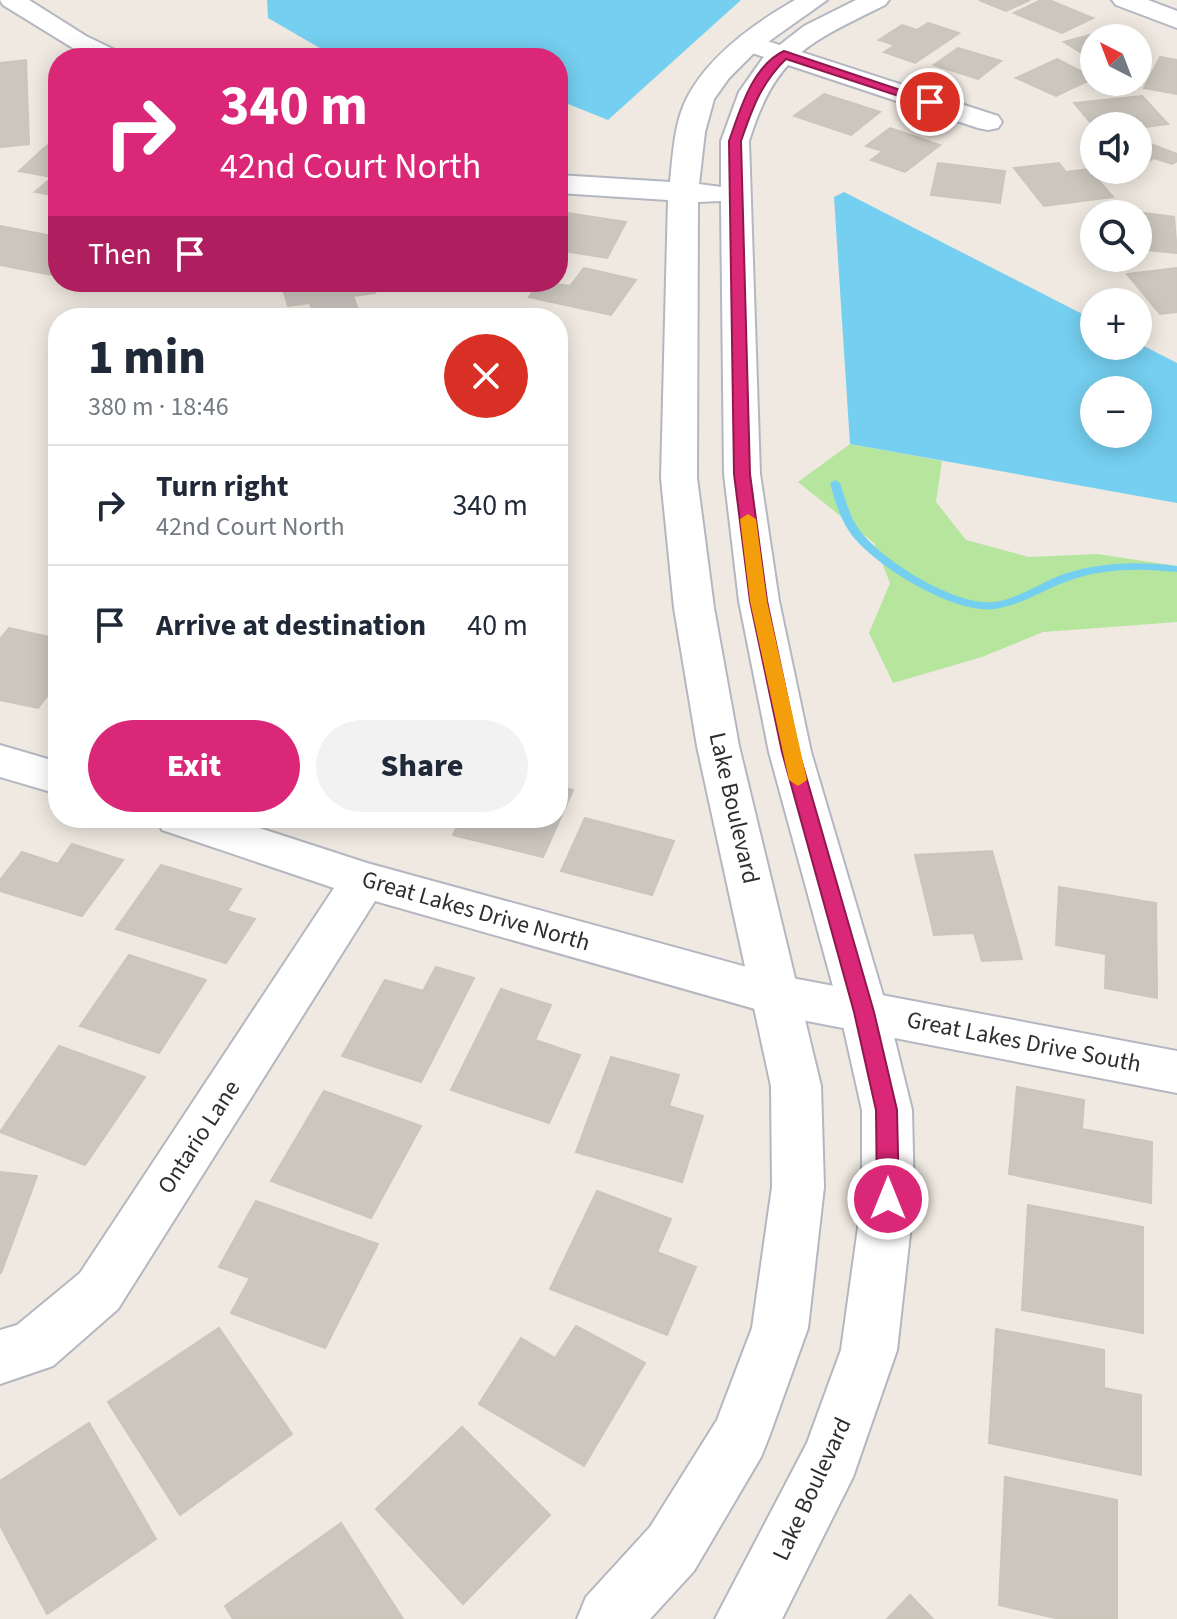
<!DOCTYPE html>
<html lang="en">
<head>
<meta charset="utf-8">
<style>
	:root { --surface:#fff; --page:#f2f2f3; --text:#1f2937; --muted:#747a83; --line:#e0e1e3; --accent:#db2777 }
	body { margin:0; font-family:"Source Sans 3",sans-serif; background:var(--page); color:var(--text); height:100vh; display:flex; flex-direction:column; font-size:30px; white-space:nowrap }
	* { box-sizing:border-box; margin:0 }
	p { font-size:26px; color:var(--muted) }
	.icon { flex:none; width:44px; height:44px; fill:none; stroke:currentColor; stroke-width:2; stroke-linecap:round; stroke-linejoin:round }
	.map { position:relative; flex:1; overflow:hidden }
	.panel { position:absolute; left:48px; top:308px; width:520px; height:520px; display:flex; flex-direction:column; background:var(--surface); border-radius:32px; box-shadow:0 4px 20px #0003 }
	.panel>* { flex:none }
	.banner { position:absolute; left:48px; top:48px; width:520px; height:244px; border-radius:32px; box-shadow:0 4px 20px #0003; background:#db2777; color:#fff; overflow:hidden }
	.needle { width:52px; rotate:318deg }
	.fabs { position:absolute; left:1080px; top:24px; display:grid; gap:16px }
	.fabs a { display:grid; place-items:center; width:72px; height:72px; border-radius:50%; background:var(--surface); box-shadow:0 4px 20px #0003; font-size:40px }
	.pin { position:absolute; display:grid; place-items:center; width:68px; height:68px; color:#fff; margin:-34px; border:4px solid #fff; border-radius:50%; box-shadow:0 2px 8px #0007 }
	.me { position:absolute; width:88px; margin:-44px; rotate:0deg; stroke-linejoin:round; filter:drop-shadow(0 0 6px #0008) }
	.turn { display:flex; align-items:center; gap:28px; height:168px; padding:0 40px; font-size:36px }
	.turn .icon { width:104px; height:104px; stroke-width:2.5 }
	.turn b { display:block; font-size:56px; line-height:68px }
	.then { display:flex; align-items:center; height:76px; padding:0 40px; background:#0003; gap:16px; font-size:30px }
	.round { display:grid; place-items:center; flex:none; width:84px; height:84px; border-radius:42px; background:var(--page) }
	.head { display:flex; align-items:center; justify-content:space-between; height:136px; padding:0 40px }
	h1 { font-size:48px; font-weight:800; line-height:60px }
	.button { display:flex; gap:16px; margin-top:auto; padding:16px 40px }
	.button a { flex:1; height:92px; border-radius:48px; background:var(--accent); color:#fff; font-size:32px; font-weight:800; line-height:92px; text-align:center }
	.button a+a { background:var(--page); color:var(--text) }
	ul { padding:0; list-style:none }
	li { display:flex; align-items:center; gap:24px; height:120px; padding:0 40px; border-top:2px solid var(--line) }
	li div { flex:1 }
	li b { display:block; font-size:30px }
	li em { font-style:normal }
	.map>svg:first-child { display:block }
	.green { fill:#b6e59e }
	.water { fill:#75cff0; fill-rule:evenodd }
	.lines { fill:none; stroke-linecap:round; stroke-linejoin:round }
	.stream { fill:#75cff0; fill-rule:evenodd }
	.building { fill:#cbc7bf; stroke:#cbc5ba; stroke-width:2 }
	.street-casing { stroke:#b4b7c1; stroke-width:4 }
	.secondary-casing { stroke:#b4b7c1; stroke-width:4 }
	.street { fill:#fff; fill-rule:evenodd }
	.secondary { fill:#fff; fill-rule:evenodd }
	.route { fill:#db2777; stroke:#8e194d; stroke-width:2 }
	.slow { fill:#f59e0b }
	.labels { text-anchor:middle; dominant-baseline:central; stroke-width:7; stroke-linejoin:round; paint-order:stroke }
	.street-label { font-size:24px; fill:#2e2e2e; stroke:#fff }
</style>
</head>
<body>
<div class="map">
<svg width="1177" height="1619" viewBox="0 0 1177 1619">
	<rect width="100%" height="100%" fill="#efe9e1"/>
	<path class="green" d="M850 444 942 461 936 502 966 540 1029 557 1097 554 1177 566V622L1043 632 982 657 893 683 869 633 890 583 874 543 798 482Z"/>
	<g class="water">
		<path d="M267 0H741L608 120 558 100V58H337L268 18Z"/>
		<path d="M844 192 1094 320V346H1138V343L1177 363V503L850 444 834 197ZM1094 390H1138V434H1094Z"/>
	</g>
	<g class="lines">
		<path class="stream" d="M835 480 840 483C845 498 849 515 858 528 879 559 956 607 994 602 1016 599 1036 586 1056 577 1094 562 1137 561 1177 566V572C1141 568 1102 568 1068 581 1043 590 1020 606 994 609 953 614 875 566 851 534 840 519 835 501 830 483Z"/>
	</g>
	<g class="building">
		<path d="M979 0H1030L1006 11Z"/>
		<path d="M1041 0H1049L1093 18 1062 33 1014 13Z"/>
		<path d="M928 23 959 33 915 63 884 52 895 45 879 40 902 25 917 30Z"/>
		<path d="M1105 31 1116 38H1094V61L1064 42Z"/>
		<path d="M958 48 1001 61 978 79 934 65Z"/>
		<path d="M1160 57 1177 60V94L1144 88Z"/>
		<path d="M1057 59 1094 78 1056 96 1016 78Z"/>
		<path d="M26 60 29 144 0 147V63Z"/>
		<path d="M824 94 880 112 851 135 794 116Z"/>
		<path d="M1142 96 1168 124 1138 128 1112 126 1107 120 1090 122 1074 103Z"/>
		<path d="M890 128 940 145 905 172 871 160 883 151 866 146Z"/>
		<path d="M1138 139 1177 154V161L1172 164 1154 158 1138 169Z"/>
		<path d="M53 140 58 141V178L19 171Z"/>
		<path d="M938 163 1005 171 1000 203 931 195Z"/>
		<path d="M1059 163 1066 172 1089 169 1113 197 1044 206 1014 168Z"/>
		<path d="M49 180 58 182V196L35 192Z"/>
		<path d="M1120 210 1174 217 1177 253 1138 249V214H1120Z"/>
		<path d="M561 212 626 222 607 258 558 250V217Z"/>
		<path d="M0 226 58 237V276L0 265Z"/>
		<path d="M584 268 636 280 611 315 529 297 540 282 570 286Z"/>
		<path d="M1177 268V312L1160 314 1127 274Z"/>
		<path d="M281 282H371L375 293 353 296 358 309 314 315 310 303 288 306Z"/>
		<path d="M9 628 58 639V682L38 708 0 700V639Z"/>
		<path d="M558 786 573 790 543 857 453 835 461 818H558Z"/>
		<path d="M585 818 674 841 652 895 561 871Z"/>
		<path d="M72 844 123 860 82 916 0 891V880L22 852 58 864Z"/>
		<path d="M992 851 1022 959 982 961 974 933 934 935 915 855Z"/>
		<path d="M161 865 241 889 227 911 255 919 226 963 116 929Z"/>
		<path d="M1059 887 1156 903 1157 998 1105 988 1106 954 1056 945Z"/>
		<path d="M129 955 206 980 159 1053 80 1026Z"/>
		<path d="M436 967 474 978 421 1082 342 1056 385 980 423 991Z"/>
		<path d="M501 989 551 1005 535 1040 580 1055 549 1123 451 1090Z"/>
		<path d="M59 1046 145 1077 85 1165 0 1132Z"/>
		<path d="M611 1057 679 1075 669 1106 703 1116 682 1182 576 1152Z"/>
		<path d="M1017 1087 1084 1100 1082 1129 1152 1142 1151 1203 1009 1174Z"/>
		<path d="M324 1091 421 1126 371 1218 271 1181Z"/>
		<path d="M0 1172 37 1176 1 1273H0Z"/>
		<path d="M597 1191 671 1219 657 1252 696 1267 667 1335 550 1289Z"/>
		<path d="M256 1201 378 1244 325 1348 231 1313 250 1278 219 1267Z"/>
		<path d="M1028 1205 1143 1227V1333L1022 1310Z"/>
		<path d="M576 1326 645 1363 584 1466 479 1404 521 1338 555 1358Z"/>
		<path d="M219 1328 292 1434 180 1515 108 1402Z"/>
		<path d="M996 1329 1104 1350V1388L1141 1395V1475L989 1443Z"/>
		<path d="M89 1423 156 1539 47 1614 0 1525V1481Z"/>
		<path d="M462 1427 550 1515 463 1604 376 1509Z"/>
		<path d="M1005 1477 1117 1500V1619H1060L999 1605Z"/>
		<path d="M341 1523 403 1619H233L225 1606Z"/>
		<path d="M910 1595 933 1619H887Z"/>
	</g>
	<g class="lines">
		<g class="street-casing">
			<g id="street">
				<path d="M1112 0H1148L1177 11V28L1116 5Z"/>
				<path d="M749 35 998 116 1002 122 998 128 988 130 978 128 740 49 736 43 740 37Z"/>
				<path d="M0 745 58 762V794L0 777Z"/>
				<path d="M156 818H229L367 863 776 975 1177 1051V1093L776 1015 375 901 118 1309 53 1366 0 1384V1330L17 1325 80 1273 334 888 162 830Z"/>
			</g>
		</g>
		<g class="secondary-casing">
			<g id="secondary">
				<path d="M0 0H29L86 36 119 52 123 58H89L3 5Z"/>
				<path d="M795 0H827L758 49 729 78 714 99 705 132 699 184 721 187V141L739 92 763 58 804 26 856 0H889L885 5C808 43 776 55 749 141L760 474 779 601 811 752 888 1012 912 1110 914 1199 897 1350 853 1477 782 1619H715L807 1443 841 1350 862 1199V1110L840 1012 769 752 739 601 724 474 721 201 698 202 697 478 714 608 739 746 821 1086 824 1187 808 1328 769 1437 761 1457 694 1571 650 1619H577L586 1597 650 1527 717 1420 752 1328 772 1187 771 1086 697 746 674 608 661 478 668 200 558 193V175L670 182C673 155 674 123 687 98 709 55 755 23 795 0Z"/>
			</g>
		</g>
		<use href="#street" class="street"/>
		<use href="#secondary" class="secondary"/>
	</g>
	<path class="route" d="M784 51 936 102 926 105 786 59C761 83 752 109 741 141L750 474 767 601 799 752 874 1012 897 1110 899 1199 895 1206 888 1209 880 1206 877 1199 876 1110 854 1012 782 752 750 601 734 474 729 141C740 110 752 66 784 51Z"/>
	<path class="slow" d="M748 514 756 519 767 601 807 780 798 786 789 780 750 601 740 519Z"/>
	<g class="labels">
		<g class="street-label">
			<text transform="translate(734 808) rotate(77)">Lake Boulevard</text>
			<text transform="translate(476 911) rotate(16)">Great Lakes Drive North</text>
			<text transform="translate(1024 1042) rotate(11)">Great Lakes Drive South</text>
			<text transform="translate(199 1137) rotate(-57)">Ontario Lane</text>
			<text transform="translate(812 1489) rotate(-65)">Lake Boulevard</text>
		</g>
	</g>
</svg>
<div class="fabs">
<a><svg class="needle" viewBox="-14 -14 28 28"><path d="M0-13l5 13h-10z" fill="#e53935"/><path d="M0 13l5-13h-10z" fill="#747a83"/></svg></a>
<a><svg class="icon" aria-label="sound" viewBox="0 0 24 24"><path d="M4 9h4l5-4v14l-5-4H4zM17 9q2 3 0 6"/></svg></a>
<a><svg class="icon" aria-label="search" viewBox="0 0 24 24"><circle cx="10" cy="10" r="6"/><path d="M15 15l6 6"/></svg></a>
<a>+</a>
<a>−</a>
</div>
<div class="pin" style="left:930px;top:102px;background:#d93025"><svg class="icon" aria-label="arrive" viewBox="0 0 24 24"><path d="M6 21V4h12l-3 4 3 4H6"/></svg></div>
<svg class="me" style="left:888px;top:1199px" viewBox="-20 -20 40 40"><circle r="17" fill="#db2777" stroke="#fff" stroke-width="3"/><path d="M0-11L8 9 0 5-8 9z" fill="#fff"/></svg>
<div class="banner">
<div class="turn"><svg class="icon" aria-label="right" viewBox="0 0 24 24"><path d="M7 20v-9h11M14 6l5 5-5 5"/></svg><div><b>340 m</b>42nd Court North</div></div>
<div class="then">Then<svg class="icon" aria-label="arrive" viewBox="0 0 24 24"><path d="M6 21V4h12l-3 4 3 4H6"/></svg></div>
</div>
<section class="panel">
<div class="head"><div><h1>1 min</h1><p>380 m · 18:46</p></div><a class="round" style="background:#d93025;color:#fff"><svg class="icon" aria-label="close" viewBox="0 0 24 24"><path d="M6 6l12 12M18 6L6 18"/></svg></a></div>
<ul>
<li><svg class="icon" aria-label="right" viewBox="0 0 24 24"><path d="M7 20v-9h11M14 6l5 5-5 5"/></svg><div><b>Turn right</b><p>42nd Court North</p></div><em>340 m</em></li>
<li><svg class="icon" aria-label="arrive" viewBox="0 0 24 24"><path d="M6 21V4h12l-3 4 3 4H6"/></svg><div><b>Arrive at destination</b></div><em>40 m</em></li>
</ul>
<div class="button"><a>Exit</a><a>Share</a></div>
</section>
</div>
</body>
</html>
